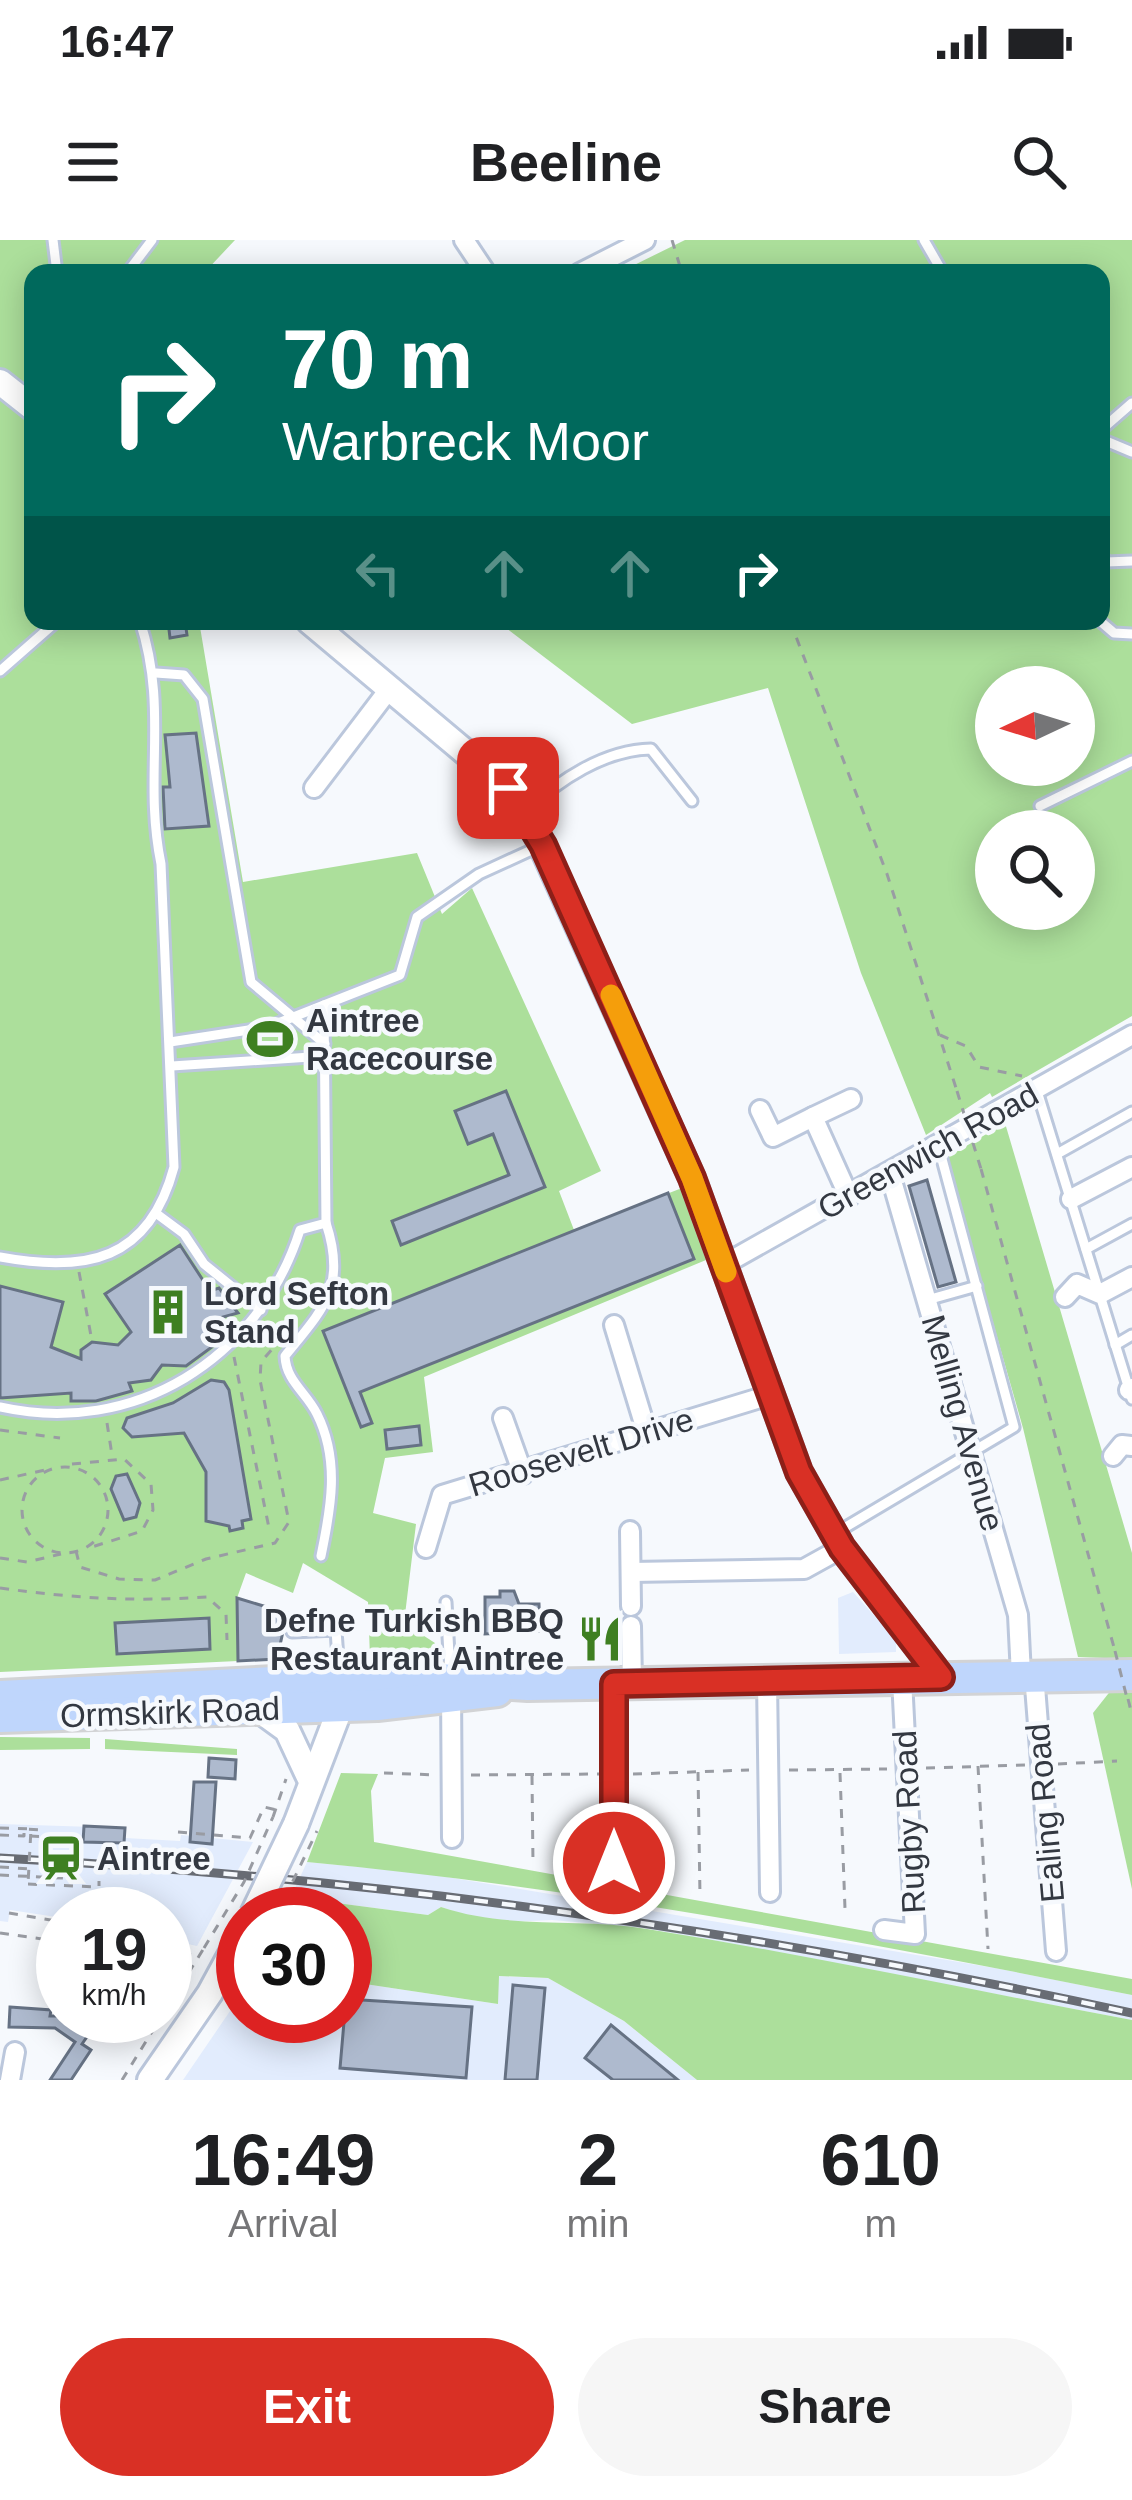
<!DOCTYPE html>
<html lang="en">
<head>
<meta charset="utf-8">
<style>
	:root { --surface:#fff; --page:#f6f6f6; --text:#202124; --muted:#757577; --accent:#d93025 }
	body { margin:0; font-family:Arial,sans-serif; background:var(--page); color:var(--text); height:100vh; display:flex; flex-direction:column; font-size:45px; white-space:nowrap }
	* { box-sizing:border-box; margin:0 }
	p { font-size:39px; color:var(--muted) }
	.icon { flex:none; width:66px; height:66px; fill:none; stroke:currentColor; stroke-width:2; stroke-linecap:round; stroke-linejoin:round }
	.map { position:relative; height:1840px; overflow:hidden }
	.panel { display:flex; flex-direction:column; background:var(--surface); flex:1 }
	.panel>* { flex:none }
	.banner { position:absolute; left:24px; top:24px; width:1086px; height:366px; border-radius:24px; box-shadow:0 6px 30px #0003; background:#00695c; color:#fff; overflow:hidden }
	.needle { width:78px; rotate:266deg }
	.tools { position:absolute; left:975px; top:426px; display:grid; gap:24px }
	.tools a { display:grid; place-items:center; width:120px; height:120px; border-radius:50%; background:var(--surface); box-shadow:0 6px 30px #0003; font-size:60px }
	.speed { position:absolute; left:36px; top:1647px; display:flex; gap:24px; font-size:60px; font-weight:700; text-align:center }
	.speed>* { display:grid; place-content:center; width:156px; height:156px; border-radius:50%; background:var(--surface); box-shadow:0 6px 30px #0003; line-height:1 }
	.speed small { font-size:30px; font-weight:400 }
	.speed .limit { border:18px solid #d22; background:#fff; color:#111 }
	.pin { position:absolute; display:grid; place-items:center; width:102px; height:102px; color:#fff; margin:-51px; border-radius:24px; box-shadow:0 6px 18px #0006 }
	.me { position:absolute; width:132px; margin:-66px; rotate:0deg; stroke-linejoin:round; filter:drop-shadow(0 0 9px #0008) }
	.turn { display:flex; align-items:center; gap:42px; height:252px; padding:0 60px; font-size:54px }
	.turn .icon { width:156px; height:156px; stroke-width:2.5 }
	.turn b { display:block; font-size:84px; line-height:102px }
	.lanes { display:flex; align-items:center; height:114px; padding:0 60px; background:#0003; justify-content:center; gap:60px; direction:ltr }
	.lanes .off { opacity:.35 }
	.eta { display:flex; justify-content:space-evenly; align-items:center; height:204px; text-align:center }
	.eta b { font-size:72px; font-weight:600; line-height:84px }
	.cta { display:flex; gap:24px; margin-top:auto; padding:24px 60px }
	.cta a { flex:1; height:138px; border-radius:72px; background:var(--accent); color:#fff; font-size:48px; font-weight:600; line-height:138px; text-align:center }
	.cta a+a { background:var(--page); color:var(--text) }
	.status { display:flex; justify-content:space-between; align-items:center; height:84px; padding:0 60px; background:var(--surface); direction:ltr }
	.status svg { height:33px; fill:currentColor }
	header { display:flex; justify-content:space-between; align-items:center; height:156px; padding:0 60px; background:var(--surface); font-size:54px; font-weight:600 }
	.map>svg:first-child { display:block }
	.built { fill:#e2ecfd }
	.green { fill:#acdf9b; fill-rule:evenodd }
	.building { fill:#aebace; stroke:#667284; stroke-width:3 }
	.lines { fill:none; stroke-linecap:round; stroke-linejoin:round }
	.service-casing { stroke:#bbc7dc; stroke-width:15 }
	.minor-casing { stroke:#bbc7dc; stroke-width:24 }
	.tertiary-casing { stroke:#bbc7dc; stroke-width:30 }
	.trunk-casing { stroke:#d2d3d5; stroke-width:36 }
	.path { stroke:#999ca3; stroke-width:3; stroke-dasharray:9 9; stroke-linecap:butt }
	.service { stroke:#fff; stroke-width:9 }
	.minor { stroke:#fff; stroke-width:18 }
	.tertiary { stroke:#fff; stroke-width:24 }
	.trunk { stroke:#bfd6fc; stroke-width:30 }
	.rail-casing { stroke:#686c74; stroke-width:9 }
	.rail { stroke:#f6f9fd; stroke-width:4.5; stroke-dasharray:14; stroke-linecap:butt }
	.tertiary-bridge-casing { stroke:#bbc7dc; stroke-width:30; stroke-linecap:butt }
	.path-bridge { stroke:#999ca3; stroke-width:3; stroke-dasharray:9 9; stroke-linecap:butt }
	.tertiary-bridge { stroke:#fff; stroke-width:24 }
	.route-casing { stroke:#8d1f18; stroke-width:30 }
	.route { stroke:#d93025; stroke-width:21 }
	.slow { stroke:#f59e0b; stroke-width:21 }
	.labels { text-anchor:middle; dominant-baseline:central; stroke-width:9; stroke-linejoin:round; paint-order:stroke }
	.poi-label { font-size:33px; font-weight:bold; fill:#333841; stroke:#f6f9fd; text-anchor:start }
	.street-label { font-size:33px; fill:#333841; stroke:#f6f9fd }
</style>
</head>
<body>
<div class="status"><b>16:47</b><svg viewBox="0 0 49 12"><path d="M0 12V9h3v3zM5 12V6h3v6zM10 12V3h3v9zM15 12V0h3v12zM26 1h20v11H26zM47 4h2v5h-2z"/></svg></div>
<header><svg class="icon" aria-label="menu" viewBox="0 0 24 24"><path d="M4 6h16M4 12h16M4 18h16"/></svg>Beeline<svg class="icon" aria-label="search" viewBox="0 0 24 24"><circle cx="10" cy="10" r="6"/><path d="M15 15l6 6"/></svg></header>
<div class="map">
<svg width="1132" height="1840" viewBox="0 0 1132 1840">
	<rect width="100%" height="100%" fill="#f6f9fd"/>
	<g class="built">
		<path d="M853 1352 896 1400V1412L839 1414 838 1358Z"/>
		<path d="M0 1584 125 1588V1598L180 1601 181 1595 253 1602 197 1706 165 1699V1674L63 1678 10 1670 8 1682 0 1681Z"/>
		<path d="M307 1622 423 1633 995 1728 1132 1755V1780L644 1688 552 1680 489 1683 441 1667 428 1675 291 1657Z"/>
		<path d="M498 1736 548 1738 624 1781 697 1840H183L243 1752V1776H345V1741L498 1764Z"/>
	</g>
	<g class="green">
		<path d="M0 0H235L204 33H33V381H199L243 642 417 613 442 674 472 648 601 931 559 951 574 990 682 948 706 1020 424 1137 433 1212 385 1218 373 1273 416 1284 404 1383 435 1403 429 1417 370 1418 368 1362 303 1323 293 1353 246 1333 237 1358 238 1421 0 1432Z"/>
		<path d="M685 0H1132V776L992 857 990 853 926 895 861 733 768 448 632 484 497 381H1101V33H618ZM996 447H1074V525H996ZM996 591H1074V669H996Z"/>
		<path d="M1005 883 1132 1313V1419L1078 1417 1023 1188 946 918Z"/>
		<path d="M1112 1449H1132V1649L1093 1473Z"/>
		<path d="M0 1497 90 1498V1509L0 1510Z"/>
		<path d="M105 1499 237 1509V1515L105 1509Z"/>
		<path d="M341 1533 378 1534 371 1551 374 1602 1132 1739V1755C860 1701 584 1648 307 1622Z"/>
		<path d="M291 1657 428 1675 441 1667C510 1690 575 1677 647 1689 809 1715 971 1750 1132 1780V1840H697L624 1781 548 1738 499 1736 498 1764 345 1741V1674H282Z"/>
	</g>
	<g class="building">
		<path d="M168 381H185L187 395 170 398Z"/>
		<path d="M196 493 209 586 165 589 163 547H170L165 495Z"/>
		<path d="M506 851 545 947 401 1005 392 981 509 935 493 894 468 904 455 871Z"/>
		<path d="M927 940 956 1042 938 1047 909 946Z"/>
		<path d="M668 953 694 1019 360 1152 372 1183 361 1187 323 1091Z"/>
		<path d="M180 1005 210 1051 219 1048 238 1073 223 1077 227 1090 216 1104 186 1126 162 1125 151 1140 129 1143 132 1151 96 1161H71V1153L0 1158V1046L63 1062 51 1107 81 1119V1110L92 1102 118 1105 131 1092 105 1054Z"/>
		<path d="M211 1140 224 1142 229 1150 251 1279 242 1281 243 1288 230 1291 229 1286 206 1281V1232L184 1193 132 1197 123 1188 127 1178 173 1163Z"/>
		<path d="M419 1186 421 1205 387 1209 385 1190Z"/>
		<path d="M127 1234 140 1263 136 1277 124 1280 111 1249 116 1236Z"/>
		<path d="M500 1351H514L519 1364H539L540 1391 485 1394V1357H500Z"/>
		<path d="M237 1358 287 1373 277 1419 238 1421Z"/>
		<path d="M209 1378 210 1409 117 1414 115 1383Z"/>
		<path d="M209 1518 236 1520 235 1539 208 1537Z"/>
		<path d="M194 1542H216L212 1604 190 1602Z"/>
		<path d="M84 1586 125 1588 124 1603 83 1602Z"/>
		<path d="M513 1745 545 1748 537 1840H505Z"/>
		<path d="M346 1759 472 1767 466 1838 340 1828Z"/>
		<path d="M10 1767 51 1770 50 1776H71L91 1791 82 1804 91 1810 71 1840H50L75 1802 55 1788 9 1787Z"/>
		<path d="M611 1785 678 1840H613L585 1818Z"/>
	</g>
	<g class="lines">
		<g class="service-casing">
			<g id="service">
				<path d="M53 0 57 33"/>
				<path d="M924 0 943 33"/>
				<path d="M127 33 152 0"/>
				<path d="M1101 190 1132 163"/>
				<path d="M1101 199 1132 212"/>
				<path d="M1101 312 1106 322 1132 321"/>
				<path d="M1100 381 1114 393 1132 394"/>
				<path d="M0 431 57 381"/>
				<path d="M156 433 184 435 203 459 251 742 325 804"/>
				<path d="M1040 566 1132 521"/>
				<path d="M526 571C559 540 604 510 651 509L692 561"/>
				<path d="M170 802 268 787 400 735 417 677 479 634 538 607"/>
				<path d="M172 826 326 816"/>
				<path d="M1037 851 1132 1159"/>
				<path d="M1057 914 1132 872"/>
				<path d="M157 974 184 994 204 1024 261 1070"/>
				<path d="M1086 1009 1132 984"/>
				<path d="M0 1017C86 1033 149 1021 174 927L161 624C143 536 169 471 140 381"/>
				<path d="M927 1060 977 1046"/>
				<path d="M1115 1105 1132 1095"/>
				<path d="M0 1167C134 1197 259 1119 300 990L326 983 324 765"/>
				<path d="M834 1294 1014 1187 939 908"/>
				<path d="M321 1316C331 1268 340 1220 317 1174 306 1152 286 1141 285 1116 324 1068 347 1047 326 983"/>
				<path d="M446 1362 450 1431"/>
				<path d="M292 1392 336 1390 339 1434"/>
			</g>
		</g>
		<g class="minor-casing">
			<g id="minor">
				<path d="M464 0 486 33"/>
				<path d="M580 33 645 0"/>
				<path d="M314 548 390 448"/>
				<path d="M760 870 773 897 813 877 849 957"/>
				<path d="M813 877 851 859"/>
				<path d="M890 934 1018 1375 1021 1435"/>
				<path d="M1071 959 1132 927"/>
				<path d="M723 1025 1132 795"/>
				<path d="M1065 1057 1077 1044 1100 1054 1132 1037"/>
				<path d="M614 1085 646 1190"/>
				<path d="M1129 1150 1132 1148"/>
				<path d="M503 1178 523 1234"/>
				<path d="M1113 1216 1122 1205 1132 1206"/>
				<path d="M630 1291 631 1366"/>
				<path d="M426 1308 442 1255 773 1154"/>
				<path d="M631 1332 804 1329 842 1308"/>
				<path d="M631 1386 632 1443"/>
				<path d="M1034 1434 1056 1711"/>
				<path d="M767 1441 770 1652"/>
				<path d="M451 1447 452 1598"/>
				<path d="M614 1623V1444"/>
				<path d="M884 1690 915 1694 902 1439"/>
				<path d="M10 1840 15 1812"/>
			</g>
		</g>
		<g class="tertiary-casing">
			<g id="tertiary">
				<path d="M0 142 33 168"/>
				<path d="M309 381 508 548 526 571 692 938 799 1232 842 1308 941 1437"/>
				<path d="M258 1469 287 1490 309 1537"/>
				<path d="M296 1584 341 1466 340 1453"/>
				<path d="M150 1840 210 1753 243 1692"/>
			</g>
		</g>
		<g class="trunk-casing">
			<g id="trunk">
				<path d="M0 1456 393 1436 528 1445 1132 1435"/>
				<path d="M0 1477 377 1465 497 1451"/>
			</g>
		</g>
		<g class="path">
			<path d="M672 0 682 33"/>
			<path d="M790 381 887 634 957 851"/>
			<path d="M940 795 966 806 979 827 1022 836"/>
			<path d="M981 929 1115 1411"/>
			<path d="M79 1032 92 1101"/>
			<path d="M234 1117 269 1288"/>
			<path d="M107 1183 112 1215"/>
			<path d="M0 1190 60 1198"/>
			<path d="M72 1224 124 1219 151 1244 153 1270 142 1291 92 1307"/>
			<circle cx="65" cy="1270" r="43"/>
			<path d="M0 1240 45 1230"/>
			<path d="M76 1311 80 1327 119 1339 155 1340 206 1319 275 1303 289 1282 260 1140 261 1122 274 1107"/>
			<path d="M0 1318 27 1322 61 1314"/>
			<path d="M0 1348C73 1358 132 1362 207 1357L226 1374 227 1400"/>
			<path d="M1128 1459 1132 1475"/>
			<path d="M1058 1524 1117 1521"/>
			<path d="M978 1526 988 1709"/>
			<path d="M926 1528 1025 1525"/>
			<path d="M789 1530 887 1529"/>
			<path d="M698 1532 700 1656"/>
			<path d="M384 1533 437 1535"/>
			<path d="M840 1533 845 1669"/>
			<path d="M633 1534 749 1530"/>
			<path d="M471 1535 599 1534"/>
			<path d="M532 1536 533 1624"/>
			<path d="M273 1577 286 1539"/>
			<path d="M178 1592 250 1598 264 1567 281 1571"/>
			<path d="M0 1595 24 1596V1589L40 1590"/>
			<path d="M30 1596 64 1598"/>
			<path d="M0 1627 29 1629"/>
			<path d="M0 1635 82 1639"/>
			<path d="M28 1644 99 1647V1641"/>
			<path d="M9 1673 63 1682"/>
			<path d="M0 1693 63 1702"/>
			<path d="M165 1707 198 1717"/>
			<path d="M165 1731 188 1740"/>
			<path d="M122 1840 204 1708"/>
		</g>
		<use href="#service" class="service"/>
		<use href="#minor" class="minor"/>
		<use href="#tertiary" class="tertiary"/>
		<use href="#trunk" class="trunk"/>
		<g class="rail-casing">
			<path id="rail" d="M0 1618C381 1638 759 1692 1132 1773"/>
		</g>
		<use href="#rail" class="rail"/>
		<g class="tertiary-bridge-casing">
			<path id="tertiary-bridge" d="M253 1674 296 1584"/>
		</g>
		<g class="path-bridge">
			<path d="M957 851 981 929"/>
			<path d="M1115 1411 1127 1458"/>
			<path d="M0 1588 31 1589 28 1644"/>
			<path d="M277 1674 317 1591"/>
			<path d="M204 1708 244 1642 273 1577"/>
		</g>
		<use href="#tertiary-bridge" class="tertiary-bridge"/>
	</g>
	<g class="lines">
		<g class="route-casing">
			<path id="route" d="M508 548 543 605 692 938 799 1232 842 1308 941 1437 614 1444V1623"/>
		</g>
		<use href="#route" class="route"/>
		<path class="slow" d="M611 755 692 938 726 1032"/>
	</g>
	<defs>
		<g id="stadium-bare" transform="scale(3.6)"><path d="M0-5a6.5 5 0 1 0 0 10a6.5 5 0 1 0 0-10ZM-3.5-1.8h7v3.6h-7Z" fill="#3e7f21" stroke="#f6f9fd" stroke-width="2.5" paint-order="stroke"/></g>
		<g id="building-bare" transform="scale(3.6)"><path d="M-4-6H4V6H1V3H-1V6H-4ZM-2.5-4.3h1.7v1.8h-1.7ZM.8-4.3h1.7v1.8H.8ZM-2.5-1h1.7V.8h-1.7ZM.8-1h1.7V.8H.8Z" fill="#3e7f21" stroke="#f6f9fd" stroke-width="2.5" paint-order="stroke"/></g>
		<g id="restaurant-bare" transform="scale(3.6)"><path d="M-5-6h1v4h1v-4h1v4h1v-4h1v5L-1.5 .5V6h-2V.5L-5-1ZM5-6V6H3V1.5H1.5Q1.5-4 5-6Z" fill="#3e7f21" stroke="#f6f9fd" stroke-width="2.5" paint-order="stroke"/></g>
		<g id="station-bare" transform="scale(3.6)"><path d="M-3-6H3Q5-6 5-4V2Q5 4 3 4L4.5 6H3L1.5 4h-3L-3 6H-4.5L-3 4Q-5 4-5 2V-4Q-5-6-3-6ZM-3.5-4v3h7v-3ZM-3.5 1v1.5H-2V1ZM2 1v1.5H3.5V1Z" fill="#3e7f21" stroke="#f6f9fd" stroke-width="2.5" paint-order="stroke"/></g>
	</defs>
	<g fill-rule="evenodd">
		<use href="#stadium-bare" x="270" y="799"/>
		<use href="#building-bare" x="168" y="1072"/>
		<use href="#restaurant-bare" x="600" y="1399"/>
		<use href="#station-bare" x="61" y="1618"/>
	</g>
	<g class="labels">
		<g class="poi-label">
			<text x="306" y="780">Aintree<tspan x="306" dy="38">Racecourse</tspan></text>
			<text x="204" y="1053">Lord Sefton<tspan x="204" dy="38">Stand</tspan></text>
			<text x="564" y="1380" text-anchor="end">Defne Turkish BBQ<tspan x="564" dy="38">Restaurant Aintree</tspan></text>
			<text x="97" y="1618">Aintree</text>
		</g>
		<g class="street-label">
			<text transform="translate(928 911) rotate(-29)">Greenwich Road</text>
			<text transform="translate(963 1183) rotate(74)">Melling Avenue</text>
			<text transform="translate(581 1212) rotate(-17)">Roosevelt Drive</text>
			<text transform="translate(170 1472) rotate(-2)">Ormskirk Road</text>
			<text transform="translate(1045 1573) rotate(-95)">Ealing Road</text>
			<text transform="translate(909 1582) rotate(-93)">Rugby Road</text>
		</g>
	</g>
</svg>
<div class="tools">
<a><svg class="needle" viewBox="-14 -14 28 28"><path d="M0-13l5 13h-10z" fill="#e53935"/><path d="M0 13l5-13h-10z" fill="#757577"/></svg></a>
<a><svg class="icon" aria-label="search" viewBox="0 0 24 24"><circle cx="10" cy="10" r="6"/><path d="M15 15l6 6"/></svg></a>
</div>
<div class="speed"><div>19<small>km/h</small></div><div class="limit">30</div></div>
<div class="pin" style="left:508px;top:548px;background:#d93025"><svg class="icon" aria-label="arrive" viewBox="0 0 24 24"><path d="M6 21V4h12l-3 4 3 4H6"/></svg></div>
<svg class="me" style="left:614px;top:1623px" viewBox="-20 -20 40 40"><circle r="17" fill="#d93025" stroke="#fff" stroke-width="3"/><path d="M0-11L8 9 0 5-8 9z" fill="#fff"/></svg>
<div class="banner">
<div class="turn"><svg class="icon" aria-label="right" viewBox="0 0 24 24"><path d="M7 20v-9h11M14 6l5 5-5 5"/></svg><div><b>70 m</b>Warbreck Moor</div></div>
<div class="lanes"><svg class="icon off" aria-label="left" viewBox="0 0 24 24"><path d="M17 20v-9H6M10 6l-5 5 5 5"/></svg><svg class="icon off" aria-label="ahead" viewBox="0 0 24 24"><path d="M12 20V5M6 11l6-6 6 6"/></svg><svg class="icon off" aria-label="ahead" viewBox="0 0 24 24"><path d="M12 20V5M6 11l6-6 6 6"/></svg><svg class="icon" aria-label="right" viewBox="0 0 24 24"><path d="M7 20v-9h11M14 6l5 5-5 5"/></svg></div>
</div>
</div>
<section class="panel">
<div class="eta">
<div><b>16:49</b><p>Arrival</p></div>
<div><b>2</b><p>min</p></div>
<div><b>610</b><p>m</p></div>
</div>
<div class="cta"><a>Exit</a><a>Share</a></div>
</section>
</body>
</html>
